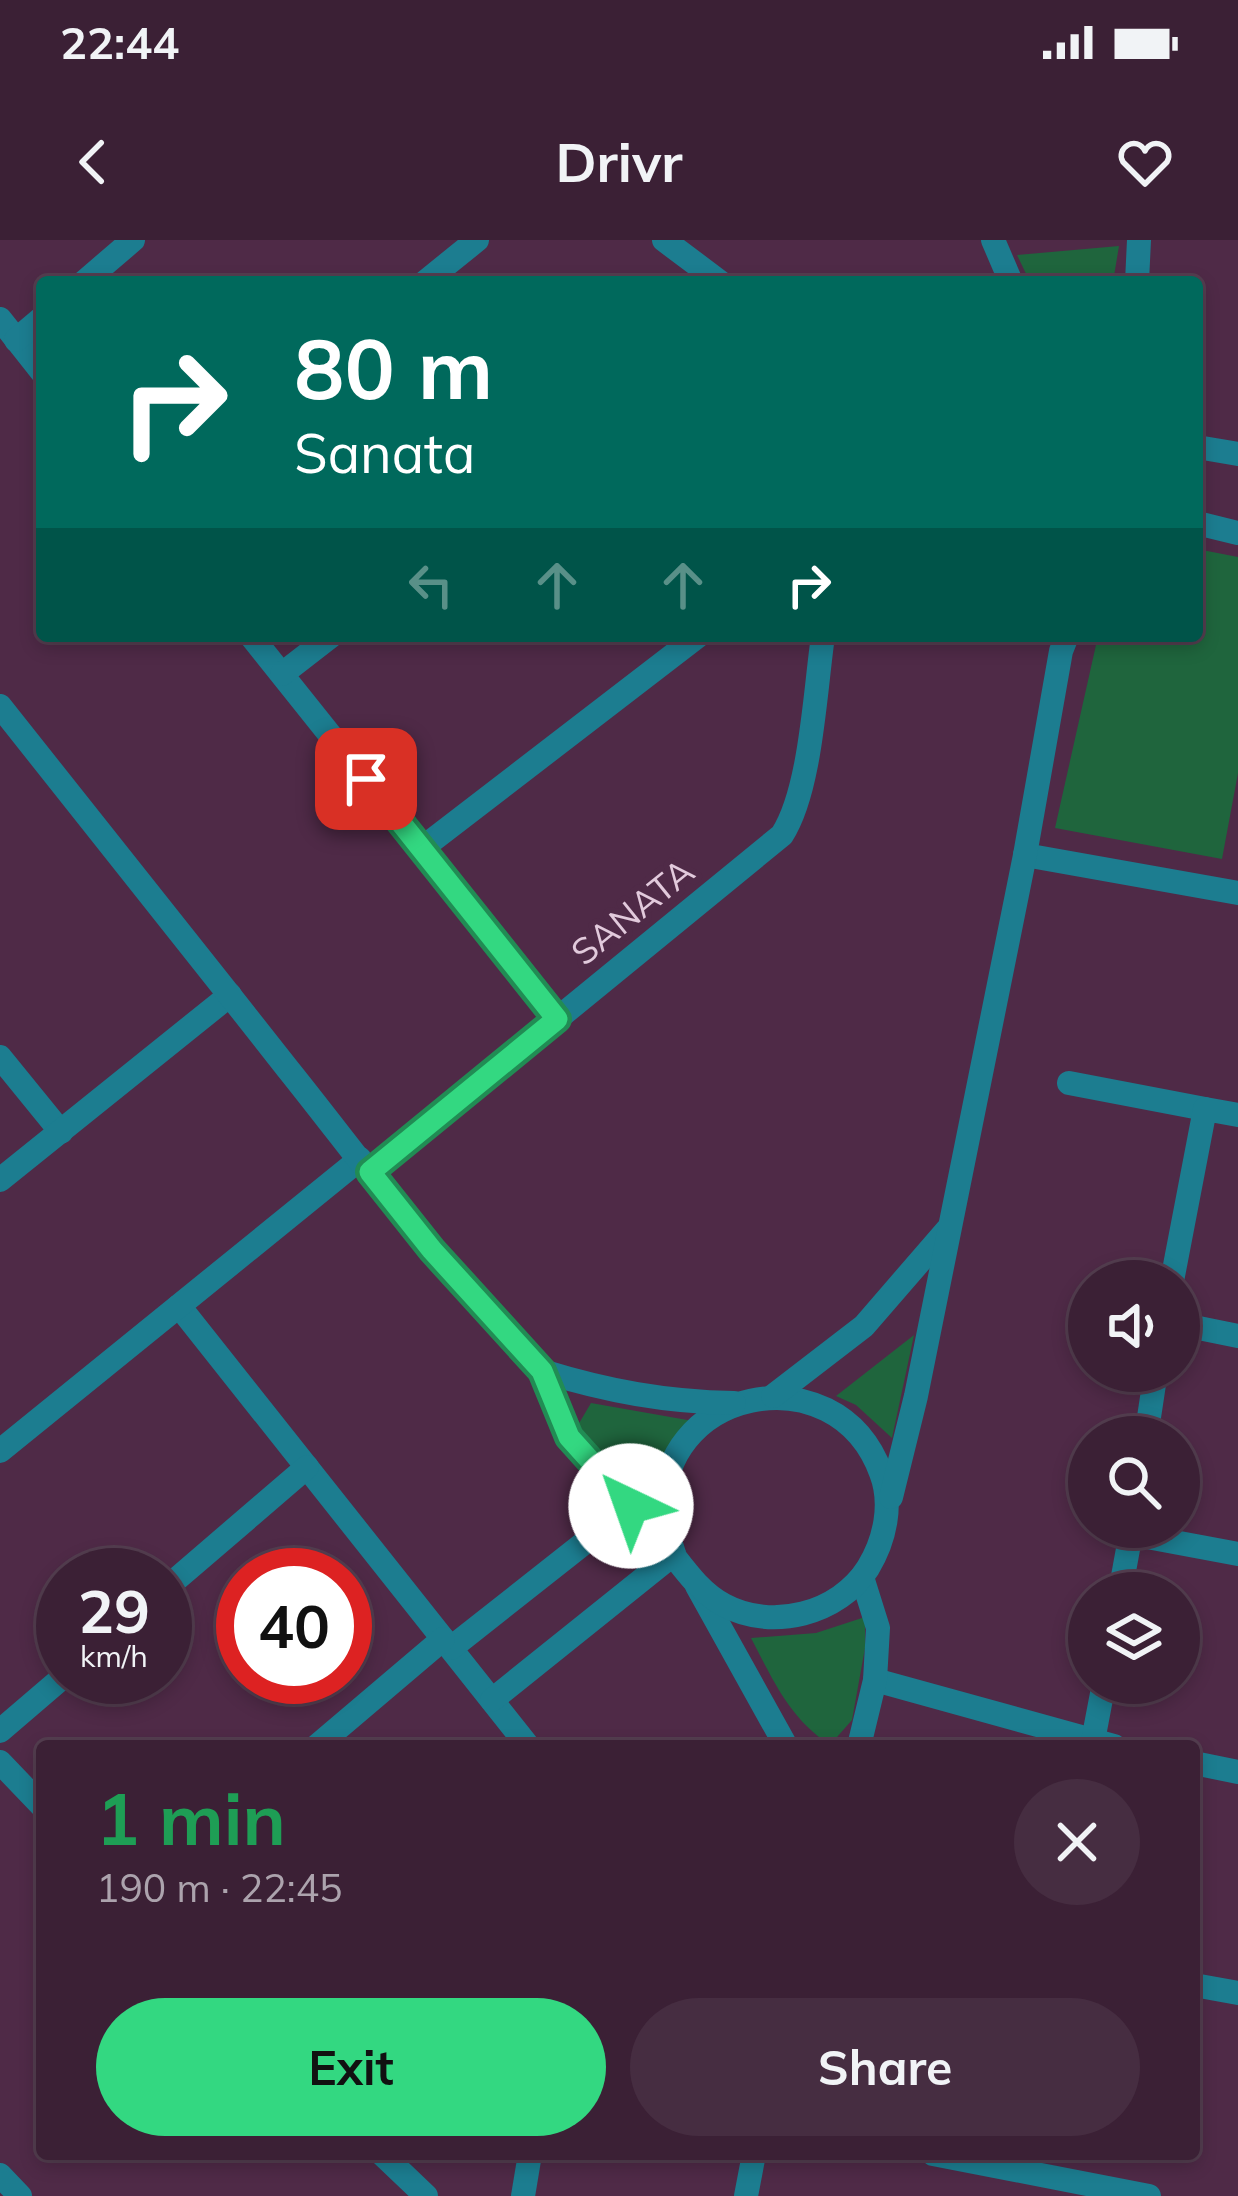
<!DOCTYPE html>
<html lang="en">
<head>
<meta charset="utf-8">
<style>
	:root { --surface:#3b2035; --page:#462d41; --text:#f1f3f6; --muted:#aca3ad; --line:#543e50; --accent:#33d881 }
	body { margin:0; font-family:Mulish,sans-serif; background:var(--page); color:var(--text); height:100vh; display:flex; flex-direction:column; font-size:45px; white-space:nowrap }
	* { box-sizing:border-box; margin:0 }
	p { font-size:39px; color:var(--muted) }
	.icon { flex:none; width:66px; height:66px; fill:none; stroke:currentColor; stroke-width:2; stroke-linecap:round; stroke-linejoin:round }
	.map { position:relative; flex:1; overflow:hidden }
	.panel { position:absolute; left:36px; top:1500px; width:1164px; height:420px; display:flex; flex-direction:column; background:var(--surface); border-radius:12px; box-shadow:0 6px 18px #0003,0 0 0 3px var(--line) }
	.panel>* { flex:none }
	.banner { position:absolute; left:36px; top:36px; width:1167px; height:366px; border-radius:12px; box-shadow:0 6px 18px #0003,0 0 0 3px var(--line); background:#00695c; color:#fff; overflow:hidden }
	.buttons { position:absolute; left:1068px; top:1020px; display:grid; gap:24px }
	.buttons a { display:grid; place-items:center; width:132px; height:132px; border-radius:50%; background:var(--surface); box-shadow:0 6px 18px #0003,0 0 0 3px var(--line); font-size:60px }
	.speed { position:absolute; left:36px; top:1308px; display:flex; gap:24px; font-size:60px; font-weight:700; text-align:center }
	.speed>* { display:grid; place-content:center; width:156px; height:156px; border-radius:50%; background:var(--surface); box-shadow:0 6px 18px #0003,0 0 0 3px var(--line); line-height:1 }
	.speed small { font-size:30px; font-weight:400 }
	.speed .limit { border:18px solid #d22; background:#fff; color:#111 }
	.pin { position:absolute; display:grid; place-items:center; width:102px; height:102px; color:#fff; margin:-51px; border-radius:24px; box-shadow:0 6px 18px #0006 }
	.me { position:absolute; width:132px; margin:-66px; rotate:318deg; stroke-linejoin:round; filter:drop-shadow(0 0 9px #0008) }
	.turn { display:flex; align-items:center; gap:42px; height:252px; padding:0 60px; font-size:54px }
	.turn .icon { width:156px; height:156px; stroke-width:2.5 }
	.turn b { display:block; font-size:84px; line-height:102px }
	.lanes { display:flex; align-items:center; height:114px; padding:0 60px; background:#0003; justify-content:center; gap:60px; direction:ltr }
	.lanes .off { opacity:.35 }
	.round { display:grid; place-items:center; flex:none; width:126px; height:126px; border-radius:63px; background:var(--page) }
	.head { display:flex; align-items:center; justify-content:space-between; height:204px; padding:0 60px }
	h1 { font-size:72px; font-weight:700; line-height:90px; color:#1e9e55 }
	.primary-button { display:flex; gap:24px; margin-top:auto; padding:24px 60px }
	.primary-button a { flex:1; height:138px; border-radius:72px; background:var(--accent); color:#111; font-size:48px; font-weight:700; line-height:138px; text-align:center }
	.primary-button a+a { background:var(--page); color:var(--text) }
	.status { display:flex; justify-content:space-between; align-items:center; height:84px; padding:0 60px; background:var(--surface); direction:ltr }
	.status svg { height:33px; fill:currentColor }
	header { display:flex; justify-content:space-between; align-items:center; height:156px; padding:0 60px; background:var(--surface); font-size:54px; font-weight:700 }
	.map>svg:first-child { display:block }
	.green { fill:#1f653d }
	.lines { fill:none; stroke-linecap:round; stroke-linejoin:round }
	.minor { stroke:#1c7d90; stroke-width:24 }
	.tertiary { stroke:#1c7d90; stroke-width:24 }
	.route-casing { stroke:#218c54; stroke-width:30 }
	.route { stroke:#33d881; stroke-width:21 }
	.labels { text-anchor:middle; dominant-baseline:central; stroke-width:12; stroke-linejoin:round; paint-order:stroke }
	.street-label { font-size:36px; fill:#e2cadc; stroke:#4f2a47 }
</style>
</head>
<body>
<div class="status"><b>22:44</b><svg viewBox="0 0 49 12"><path d="M0 12V9h3v3zM5 12V6h3v6zM10 12V3h3v9zM15 12V0h3v12zM26 1h20v11H26zM47 4h2v5h-2z"/></svg></div>
<header><svg class="icon" aria-label="back" viewBox="0 0 24 24"><path d="M15 5l-7 7 7 7"/></svg>Drivr<svg class="icon" aria-label="heart" viewBox="0 0 24 24"><path d="M12 20l-8-8c-3-5 5-10 8-4 3-6 11-1 8 4z"/></svg></header>
<div class="map">
<svg width="1238" height="1956" viewBox="0 0 1238 1956">
	<rect width="100%" height="100%" fill="#4f2a47"/>
	<g class="green">
		<path d="M1119 6 1113 42H1030L1017 15Z"/>
		<path d="M1197 309 1238 317V533L1222 619 1055 588 1098 396H1197Z"/>
		<path d="M914 1095 892 1198 856 1165 836 1156Z"/>
		<path d="M591 1163 693 1181 658 1259 652 1262 582 1196 578 1185Z"/>
		<path d="M865 1377V1408L852 1480 830 1505C789 1478 773 1440 751 1398L816 1393Z"/>
	</g>
	<g class="lines">
		<g class="minor">
			<path d="M664 0 720 42"/>
			<path d="M84 42 133 0"/>
			<path d="M425 42 477 0"/>
			<path d="M0 79 42 132"/>
			<path d="M16 100 42 78"/>
			<path d="M1197 207 1238 214"/>
			<path d="M1197 283 1238 293"/>
			<path d="M251 396 557 779"/>
			<path d="M282 434 331 396"/>
			<path d="M421 609 698 396"/>
			<path d="M1025 615 1238 653"/>
			<path d="M0 817 61 892"/>
			<path d="M1069 843 1205 869"/>
			<path d="M370 932 782 595C811 550 815 451 823 396"/>
			<path d="M0 940 230 755"/>
			<path d="M1172 1041 1205 869 1238 875"/>
			<path d="M179 1066 528 1506"/>
			<path d="M1179 1084 1238 1096"/>
			<path d="M1146 1197 1156 1131"/>
			<path d="M0 1211 360 919"/>
			<path d="M1131 1294 1238 1314"/>
			<path d="M697 1346 786 1506"/>
			<path d="M165 1349 307 1227"/>
			<path d="M1120 1353 1132 1287"/>
			<path d="M451 1408 631 1266"/>
			<path d="M875 1440 1114 1506"/>
			<path d="M492 1460 674 1314"/>
			<path d="M0 1491 63 1437"/>
			<path d="M317 1506 443 1399"/>
			<path d="M859 1506 875 1440 878 1388 862 1337"/>
			<path d="M1092 1506 1104 1443"/>
			<path d="M0 1522 42 1566"/>
			<path d="M1194 1523 1238 1532"/>
			<path d="M1194 1745 1238 1753"/>
			<path d="M382 1914 426 1956"/>
			<path d="M933 1914 1149 1956"/>
			<path d="M0 1935 20 1956"/>
			<path d="M523 1956 530 1914"/>
			<path d="M746 1956 754 1914"/>
		</g>
		<g class="tertiary">
			<path d="M993 0 1011 42"/>
			<path d="M1137 42 1139 0"/>
			<path d="M0 466C96 587 192 707 287 828 336 889 383 953 434 1012 467 1051 504 1087 537 1126 555 1146 556 1178 571 1199 596 1233 628 1263 656 1294 678 1318 694 1349 724 1365 772 1391 839 1374 868 1328 885 1300 893 1264 881 1233 836 1109 651 1149 665 1279 666 1291 671 1303 674 1314"/>
			<path d="M542 1131C607 1151 666 1162 734 1163"/>
			<path d="M773 1156 864 1086 947 990"/>
			<path d="M891 1257 916 1156 1025 615 1061 411 1067 396"/>
		</g>
	</g>
	<g class="lines">
		<g class="route-casing">
			<path id="route" d="M366 539 557 779 370 932 432 1010 542 1131 569 1197 631 1266"/>
		</g>
		<use href="#route" class="route"/>
	</g>
	<g class="labels">
		<g class="street-label">
			<text transform="translate(632 671) rotate(-39)">SANATA</text>
		</g>
	</g>
</svg>
<div class="buttons">
<a><svg class="icon" aria-label="sound" viewBox="0 0 24 24"><path d="M4 9h4l5-4v14l-5-4H4zM17 9q2 3 0 6"/></svg></a>
<a><svg class="icon" aria-label="search" viewBox="0 0 24 24"><circle cx="10" cy="10" r="6"/><path d="M15 15l6 6"/></svg></a>
<a><svg class="icon" aria-label="layers" viewBox="0 0 24 24"><path d="M12 4l9 5-9 5-9-5zM3 14l9 5 9-5"/></svg></a>
</div>
<div class="speed"><div>29<small>km/h</small></div><div class="limit">40</div></div>
<div class="pin" style="left:366px;top:539px;background:#d93025"><svg class="icon" aria-label="arrive" viewBox="0 0 24 24"><path d="M6 21V4h12l-3 4 3 4H6"/></svg></div>
<svg class="me" style="left:631px;top:1266px" viewBox="-20 -20 40 40"><circle r="19" fill="#fff"/><path d="M0-13L10 11 0 6-10 11z" fill="#33d881"/></svg>
<div class="banner">
<div class="turn"><svg class="icon" aria-label="right" viewBox="0 0 24 24"><path d="M7 20v-9h11M14 6l5 5-5 5"/></svg><div><b>80 m</b>Sanata</div></div>
<div class="lanes"><svg class="icon off" aria-label="left" viewBox="0 0 24 24"><path d="M17 20v-9H6M10 6l-5 5 5 5"/></svg><svg class="icon off" aria-label="ahead" viewBox="0 0 24 24"><path d="M12 20V5M6 11l6-6 6 6"/></svg><svg class="icon off" aria-label="ahead" viewBox="0 0 24 24"><path d="M12 20V5M6 11l6-6 6 6"/></svg><svg class="icon" aria-label="right" viewBox="0 0 24 24"><path d="M7 20v-9h11M14 6l5 5-5 5"/></svg></div>
</div>
<section class="panel">
<div class="head"><div><h1>1 min</h1><p>190 m · 22:45</p></div><a class="round"><svg class="icon" aria-label="close" viewBox="0 0 24 24"><path d="M6 6l12 12M18 6L6 18"/></svg></a></div>
<div class="primary-button"><a>Exit</a><a>Share</a></div>
</section>
</div>
</body>
</html>
